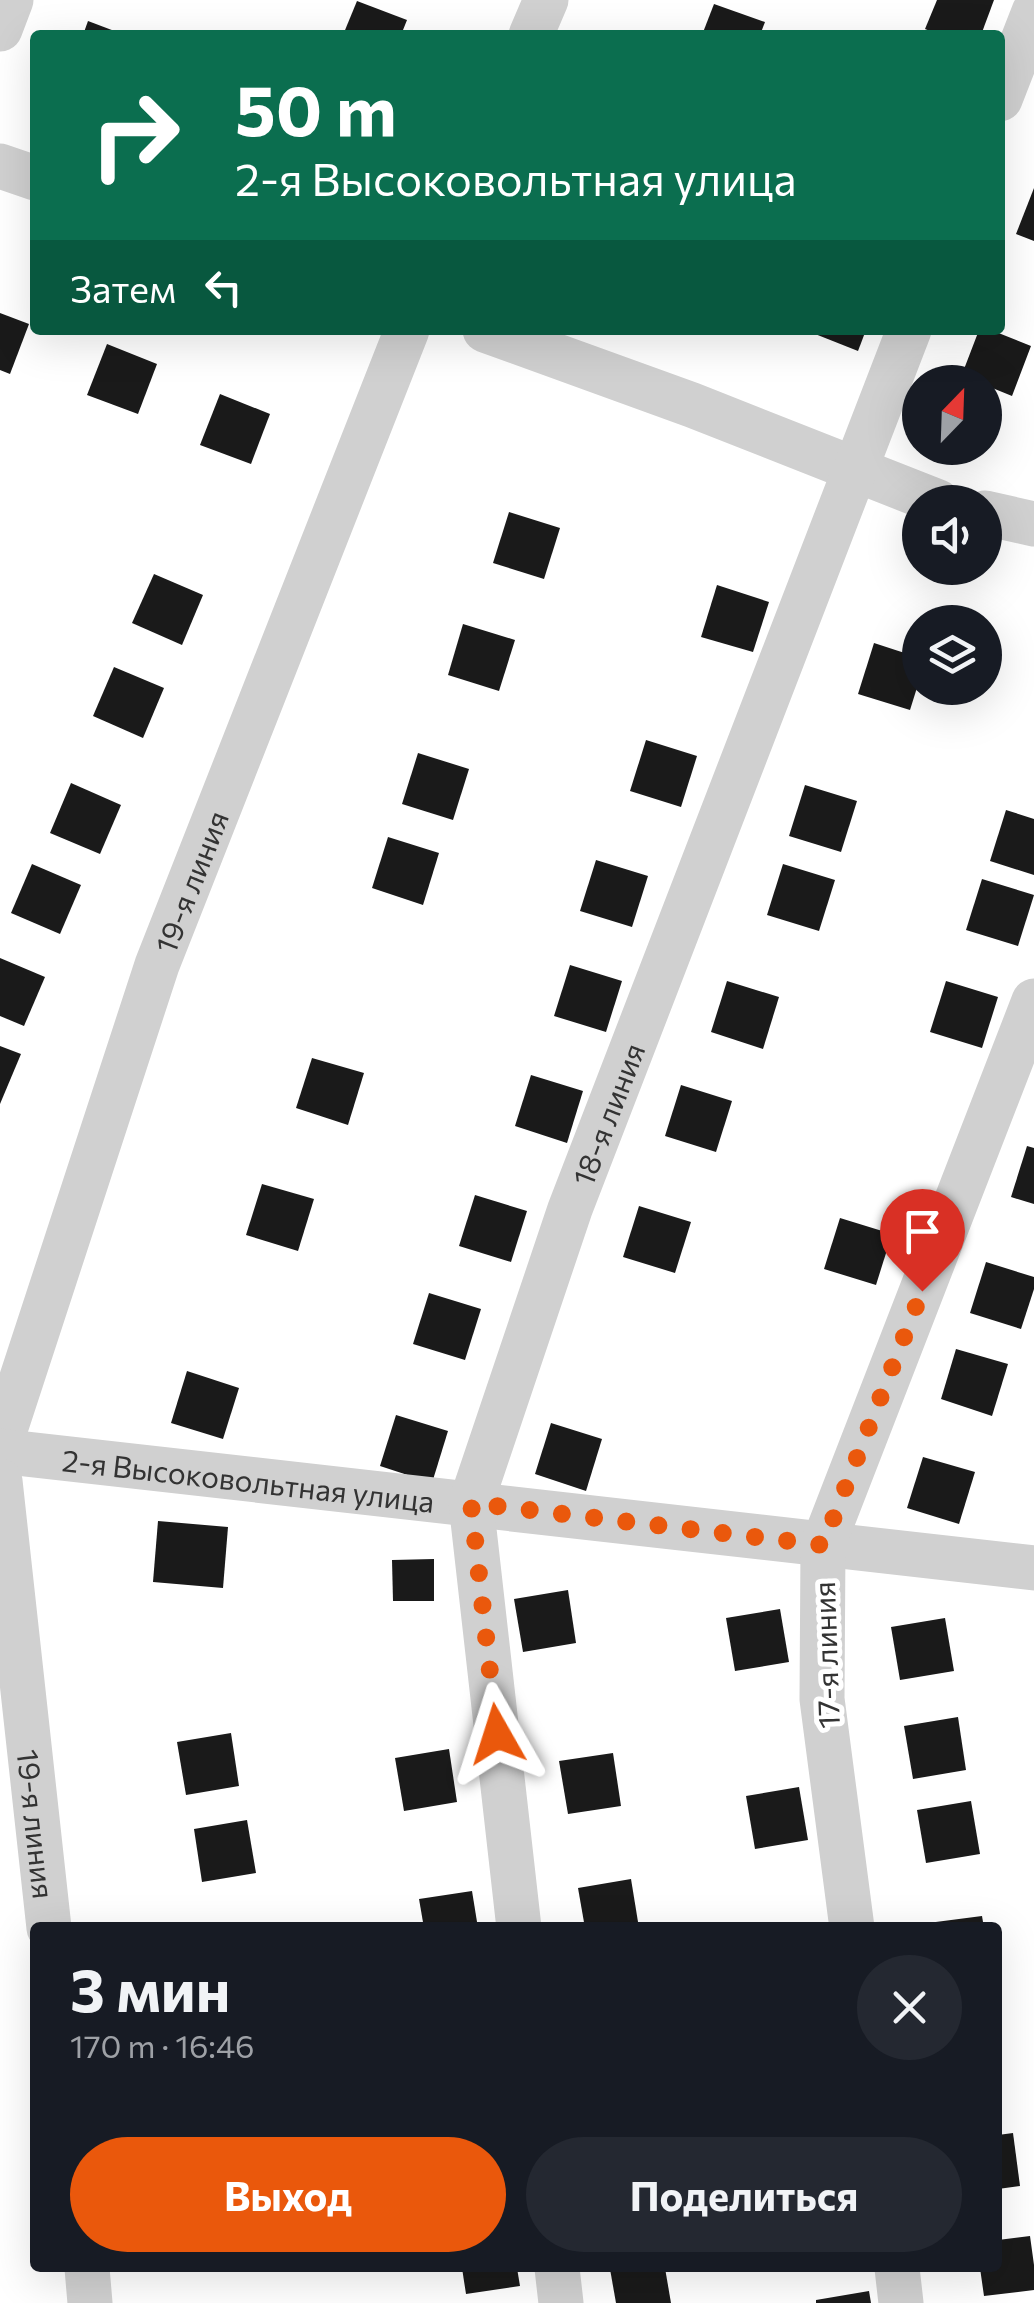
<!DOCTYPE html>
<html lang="ru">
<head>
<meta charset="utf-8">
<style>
	:root { --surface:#171b24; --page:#242831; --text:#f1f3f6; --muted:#9ea1a6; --accent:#ea580c }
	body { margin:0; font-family:Commissioner,sans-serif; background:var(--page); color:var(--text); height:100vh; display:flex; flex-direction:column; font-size:38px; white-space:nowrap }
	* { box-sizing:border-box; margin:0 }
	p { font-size:32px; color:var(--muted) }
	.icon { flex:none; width:55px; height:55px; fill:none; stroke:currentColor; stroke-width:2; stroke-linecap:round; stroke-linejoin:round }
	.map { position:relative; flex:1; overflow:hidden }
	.side { position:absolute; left:30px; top:1922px; width:972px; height:350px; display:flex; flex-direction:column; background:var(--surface); border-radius:10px; box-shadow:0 10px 40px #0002 }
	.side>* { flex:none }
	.guide { position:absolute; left:30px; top:30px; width:975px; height:305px; border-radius:10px; box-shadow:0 10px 40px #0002; background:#0b6e4f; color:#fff; overflow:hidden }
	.needle { width:65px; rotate:23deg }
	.tools { position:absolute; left:902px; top:365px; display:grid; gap:20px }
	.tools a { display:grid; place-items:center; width:100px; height:100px; border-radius:50%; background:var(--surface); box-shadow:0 10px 40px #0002; font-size:50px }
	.pin { position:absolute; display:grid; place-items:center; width:85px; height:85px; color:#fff; margin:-102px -42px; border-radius:50% 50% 50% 0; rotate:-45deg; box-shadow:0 0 10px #0007 }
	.pin .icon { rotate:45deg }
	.me { position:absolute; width:110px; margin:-55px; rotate:354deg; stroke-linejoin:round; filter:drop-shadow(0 0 8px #0008) }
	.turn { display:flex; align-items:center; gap:35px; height:210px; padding:0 40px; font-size:45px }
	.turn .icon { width:130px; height:130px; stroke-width:2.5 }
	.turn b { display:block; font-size:70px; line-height:85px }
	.then { display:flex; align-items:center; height:95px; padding:0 40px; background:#0003; gap:20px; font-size:38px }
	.round { display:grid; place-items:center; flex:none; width:105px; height:105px; border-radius:52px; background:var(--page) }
	.headline { display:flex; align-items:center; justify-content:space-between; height:170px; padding:0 40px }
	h1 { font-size:60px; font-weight:700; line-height:75px }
	.action { display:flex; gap:20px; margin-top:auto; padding:20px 40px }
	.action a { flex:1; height:115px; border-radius:60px; background:var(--accent); color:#fff; font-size:40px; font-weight:700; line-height:115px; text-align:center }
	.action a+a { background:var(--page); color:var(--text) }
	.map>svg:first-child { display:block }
	.building { fill:#1a1a1a }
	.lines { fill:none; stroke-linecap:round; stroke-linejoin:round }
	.minor { stroke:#d0d0d0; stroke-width:45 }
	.route { stroke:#ea580c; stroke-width:18; stroke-dasharray:0 32.4 }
	.labels { text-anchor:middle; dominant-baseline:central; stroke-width:10; stroke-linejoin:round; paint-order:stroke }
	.street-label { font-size:30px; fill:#333; stroke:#fff }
</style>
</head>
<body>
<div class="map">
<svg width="1034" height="2303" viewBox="0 0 1034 2303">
	<rect width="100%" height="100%" fill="#fff"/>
	<g class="building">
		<path d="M937 0H994L981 35H940L925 29Z"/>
		<path d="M357 1 407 20 401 35H343Z"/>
		<path d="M714 4 765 22 760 35H702Z"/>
		<path d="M88 21 125 35H83Z"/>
		<path d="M1034 188V241L1016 234Z"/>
		<path d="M0 313 29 324 10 374 0 370Z"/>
		<path d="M805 330H866L858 351Z"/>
		<path d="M979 330H991L1031 346 1012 396 985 385V382H977L961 377Z"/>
		<path d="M107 344 157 364 138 414 87 395Z"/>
		<path d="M220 394 270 414 251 464 200 445Z"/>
		<path d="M509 512 560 528 544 579 493 563Z"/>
		<path d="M154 574 203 595 182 645 132 623Z"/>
		<path d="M717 585 769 602 753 652 701 637Z"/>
		<path d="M463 624 515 640 499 691 448 675Z"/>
		<path d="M874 643 920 658V678L910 710 858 694Z"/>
		<path d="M114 667 164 688 143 738 93 716Z"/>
		<path d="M646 740 697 756 681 807 630 791Z"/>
		<path d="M418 753 469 769 453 820 402 804Z"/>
		<path d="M71 783 121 805 100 854 50 833Z"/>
		<path d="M805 785 857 801 841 852 789 836Z"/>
		<path d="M1006 810 1034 819V875L990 861Z"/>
		<path d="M388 837 439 853 423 905 372 888Z"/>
		<path d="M596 860 648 876 632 927 580 911Z"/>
		<path d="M32 864 81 885 60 934 11 913Z"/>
		<path d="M783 864 835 880 819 931 767 915Z"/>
		<path d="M982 879 1034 895 1018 946 966 930Z"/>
		<path d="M0 958 45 977 24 1026 0 1016Z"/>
		<path d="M570 965 622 981 606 1032 554 1016Z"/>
		<path d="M727 981 779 997 763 1049 711 1032Z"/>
		<path d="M946 981 998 997 982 1048 930 1032Z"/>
		<path d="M0 1046 21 1054 0 1104Z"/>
		<path d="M312 1058 364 1073 348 1125 296 1108Z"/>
		<path d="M531 1075 583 1091 567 1143 515 1126Z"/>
		<path d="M681 1085 732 1101 716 1152 665 1136Z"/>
		<path d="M1027 1146 1034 1148V1204L1011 1197Z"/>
		<path d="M262 1184 314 1199 298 1251 246 1235Z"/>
		<path d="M475 1195 527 1211 511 1262 459 1246Z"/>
		<path d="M639 1206 691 1222 675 1273 623 1257Z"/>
		<path d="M840 1218 892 1234 876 1285 824 1269Z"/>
		<path d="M986 1262 1034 1277V1289L1021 1329 970 1313Z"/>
		<path d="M429 1293 481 1309 465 1360 413 1344Z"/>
		<path d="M956 1349 1008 1364 992 1416 941 1399Z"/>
		<path d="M187 1371 239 1388 223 1439 171 1423Z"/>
		<path d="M396 1415 448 1431 432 1483 380 1466Z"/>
		<path d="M551 1423 602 1439 586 1491 535 1474Z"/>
		<path d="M923 1457 975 1472 959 1524 907 1508Z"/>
		<path d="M158 1521 228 1527 223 1588 153 1582Z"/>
		<path d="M434 1559V1601H393L392 1560Z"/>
		<path d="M568 1590 576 1643 523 1652 514 1599Z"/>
		<path d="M780 1609 789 1662 735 1671 726 1618Z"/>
		<path d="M945 1618 954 1671 900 1680 891 1627Z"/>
		<path d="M958 1717 966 1770 913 1779 904 1726Z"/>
		<path d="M231 1733 239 1786 186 1795 177 1742Z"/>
		<path d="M449 1749 457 1802 404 1811 395 1758Z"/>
		<path d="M613 1753 621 1806 568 1814 559 1761Z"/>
		<path d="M799 1787 808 1840 755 1849 746 1796Z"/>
		<path d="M971 1801 980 1854 926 1863 917 1810Z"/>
		<path d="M247 1820 256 1873 202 1882 194 1829Z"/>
		<path d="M631 1879 639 1928H585L578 1888Z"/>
		<path d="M472 1891 478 1928H424L419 1899Z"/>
		<path d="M982 1916 984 1928H929L928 1923Z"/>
		<path d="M1013 2133 1020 2186 998 2189V2135Z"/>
		<path d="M1030 2236 1034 2265V2290L984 2296 980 2268H998V2240Z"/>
		<path d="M462 2268H517L520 2286 466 2294Z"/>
		<path d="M617 2268H665L671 2303H616L610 2269Z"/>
		<path d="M869 2291 871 2303H816V2300Z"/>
	</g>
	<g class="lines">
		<g class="minor">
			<path d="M0 29 11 0"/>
			<path d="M531 35 546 0"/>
			<path d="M1000 99 1034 12"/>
			<path d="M0 166 35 178"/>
			<path d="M485 330 692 405 938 502"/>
			<path d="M985 513 1034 524"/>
			<path id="s1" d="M0 1445 157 965 407 330"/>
			<path id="s2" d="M0 1451 1034 1568"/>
			<path id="s3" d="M0 1481 49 1928"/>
			<path id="s4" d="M519 1928 471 1503 570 1209 909 330"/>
			<path d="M852 1928 822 1699 823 1545 1034 1001"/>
			<path d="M87 2268 90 2303"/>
			<path d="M557 2268 561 2303"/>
			<path d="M897 2268 901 2303"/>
		</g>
	</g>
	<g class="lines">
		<path class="route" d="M497 1734 471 1503 823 1545 922 1291"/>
	</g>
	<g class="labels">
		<g class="street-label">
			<text stroke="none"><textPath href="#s1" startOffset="595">19-я линия</textPath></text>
			<text stroke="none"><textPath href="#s4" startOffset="840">18-я линия</textPath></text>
			<text stroke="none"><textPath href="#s2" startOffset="250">2-я Высоковольтная улица</textPath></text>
			<text transform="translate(825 1655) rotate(-92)">17-я линия</text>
			<text stroke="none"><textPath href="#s3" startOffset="345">19-я линия</textPath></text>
		</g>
	</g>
</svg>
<div class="tools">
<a><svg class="needle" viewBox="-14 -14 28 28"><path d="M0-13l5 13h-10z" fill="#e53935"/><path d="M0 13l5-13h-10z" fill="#9ea1a6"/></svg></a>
<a><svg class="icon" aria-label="sound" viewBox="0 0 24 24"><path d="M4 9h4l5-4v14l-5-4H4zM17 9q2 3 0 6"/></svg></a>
<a><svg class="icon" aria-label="layers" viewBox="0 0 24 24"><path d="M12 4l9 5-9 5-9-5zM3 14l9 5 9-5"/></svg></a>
</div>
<div class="pin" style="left:922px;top:1291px;background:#d93025"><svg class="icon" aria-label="arrive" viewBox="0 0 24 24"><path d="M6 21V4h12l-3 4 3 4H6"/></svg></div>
<svg class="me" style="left:497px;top:1734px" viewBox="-20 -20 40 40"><path d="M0-17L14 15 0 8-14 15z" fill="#ea580c" stroke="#fff" stroke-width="4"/></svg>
<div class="guide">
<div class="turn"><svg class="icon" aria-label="right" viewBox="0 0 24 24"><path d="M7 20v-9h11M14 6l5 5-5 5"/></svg><div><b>50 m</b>2-я Высоковольтная улица</div></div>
<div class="then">Затем<svg class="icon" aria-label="left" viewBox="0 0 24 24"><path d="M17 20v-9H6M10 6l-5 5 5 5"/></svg></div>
</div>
<section class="side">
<div class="headline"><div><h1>3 мин</h1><p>170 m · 16:46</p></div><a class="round"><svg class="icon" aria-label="close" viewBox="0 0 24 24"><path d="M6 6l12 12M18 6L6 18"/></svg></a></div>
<div class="action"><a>Выход</a><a>Поделиться</a></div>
</section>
</div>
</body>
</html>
